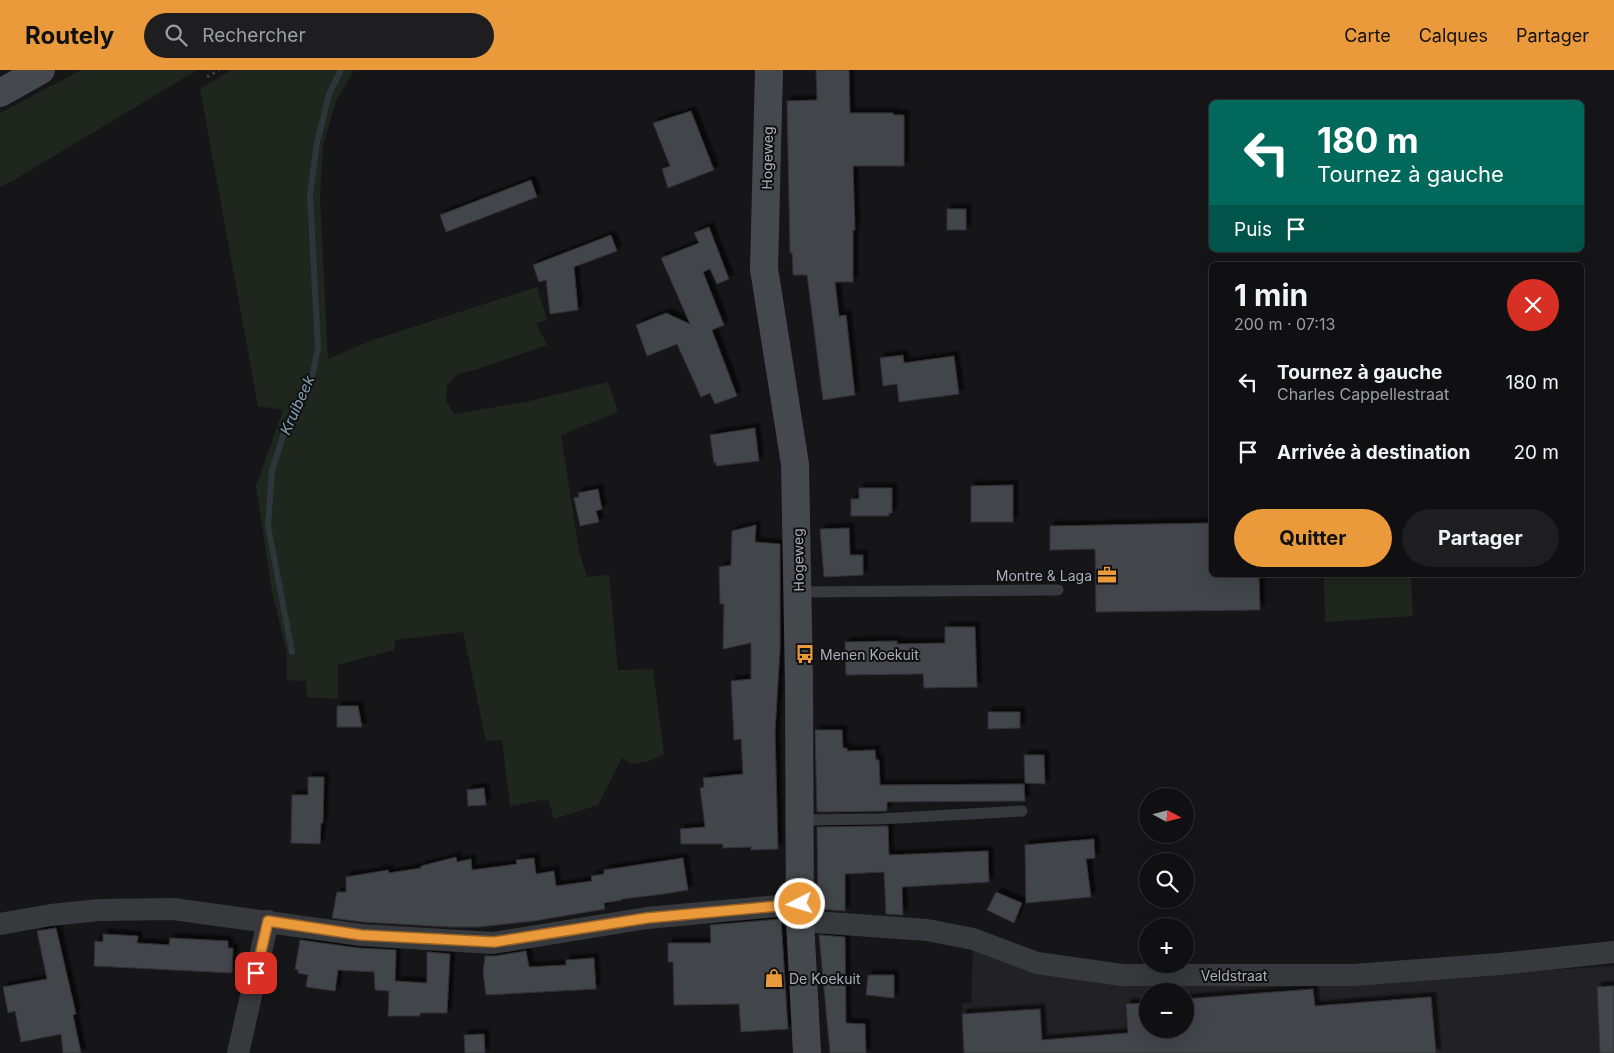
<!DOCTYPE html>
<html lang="fr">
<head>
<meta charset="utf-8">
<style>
	:root { --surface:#101012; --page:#1e1e20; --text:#f1f3f6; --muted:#9c9d9f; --line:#303032; --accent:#ea993b }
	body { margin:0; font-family:Inter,sans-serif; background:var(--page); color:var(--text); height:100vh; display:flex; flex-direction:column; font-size:19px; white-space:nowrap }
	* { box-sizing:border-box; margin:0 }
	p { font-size:16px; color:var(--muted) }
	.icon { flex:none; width:28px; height:28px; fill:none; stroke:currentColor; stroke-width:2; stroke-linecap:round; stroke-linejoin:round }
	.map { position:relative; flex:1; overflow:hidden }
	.details { position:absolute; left:1209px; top:192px; width:375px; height:315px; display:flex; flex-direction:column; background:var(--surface); border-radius:8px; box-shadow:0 5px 20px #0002,0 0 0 1px var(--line) }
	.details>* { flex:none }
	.top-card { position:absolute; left:1209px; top:30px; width:375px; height:152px; border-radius:8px; box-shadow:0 5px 20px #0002,0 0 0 1px var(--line); background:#00695c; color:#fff; overflow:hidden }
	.needle { width:32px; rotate:97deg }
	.buttons { position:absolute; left:1139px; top:718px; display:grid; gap:10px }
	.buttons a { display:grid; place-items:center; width:55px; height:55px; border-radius:50%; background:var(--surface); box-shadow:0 5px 20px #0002,0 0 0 1px var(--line); font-size:25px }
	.pin { position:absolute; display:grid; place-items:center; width:42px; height:42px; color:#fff; margin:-21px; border-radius:10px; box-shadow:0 2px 8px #0006 }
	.me { position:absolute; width:55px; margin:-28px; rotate:265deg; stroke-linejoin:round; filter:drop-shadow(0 0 4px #0008) }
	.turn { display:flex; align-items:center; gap:18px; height:105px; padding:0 25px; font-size:22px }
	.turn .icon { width:65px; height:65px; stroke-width:2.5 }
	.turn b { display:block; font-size:35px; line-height:42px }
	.then { display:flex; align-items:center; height:48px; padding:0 25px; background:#0003; gap:10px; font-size:19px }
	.round { display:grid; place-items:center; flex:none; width:52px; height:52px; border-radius:26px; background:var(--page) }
	.overview { display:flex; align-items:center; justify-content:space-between; height:85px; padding:0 25px }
	h1 { font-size:30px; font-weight:700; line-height:38px }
	.cta { display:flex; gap:10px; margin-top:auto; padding:10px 25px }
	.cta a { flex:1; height:58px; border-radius:30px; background:var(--accent); color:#111; font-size:20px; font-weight:700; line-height:58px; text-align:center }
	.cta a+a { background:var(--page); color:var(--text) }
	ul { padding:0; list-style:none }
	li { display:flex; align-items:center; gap:15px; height:70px; padding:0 25px }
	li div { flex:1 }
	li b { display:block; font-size:19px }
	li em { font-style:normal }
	header { display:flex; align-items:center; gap:30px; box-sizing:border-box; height:70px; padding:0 25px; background:var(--accent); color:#111 }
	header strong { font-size:24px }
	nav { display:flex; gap:28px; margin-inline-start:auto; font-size:18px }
	.search { width:350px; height:45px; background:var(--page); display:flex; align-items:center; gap:12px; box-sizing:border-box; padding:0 18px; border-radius:28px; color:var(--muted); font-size:19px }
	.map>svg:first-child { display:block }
	.built { fill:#222225; fill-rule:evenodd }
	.green { fill:#1e261e }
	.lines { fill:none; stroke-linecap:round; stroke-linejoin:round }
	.stream { stroke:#2d373b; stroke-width:6 }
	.building { fill:#434448; stroke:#303134; filter:url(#shadow) }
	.path { stroke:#3d4044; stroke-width:3; stroke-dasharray:2.5 4; stroke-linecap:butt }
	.lane { stroke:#37393d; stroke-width:11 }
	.street { stroke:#37393d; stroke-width:22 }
	.secondary { stroke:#45484d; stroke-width:28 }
	.route-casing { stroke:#986326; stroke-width:12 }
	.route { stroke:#ea993b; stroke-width:9 }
	.labels { text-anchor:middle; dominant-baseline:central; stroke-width:4; stroke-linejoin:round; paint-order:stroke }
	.street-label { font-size:14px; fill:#a9afb7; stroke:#111113 }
	.poi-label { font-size:14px; fill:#a9afb7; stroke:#111113; text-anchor:start }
	.water-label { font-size:15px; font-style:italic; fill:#81a1b1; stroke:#111113 }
</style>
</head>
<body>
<header>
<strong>Routely</strong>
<div class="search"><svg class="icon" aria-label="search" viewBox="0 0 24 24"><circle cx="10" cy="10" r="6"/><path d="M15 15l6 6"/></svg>Rechercher</div>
<nav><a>Carte</a><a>Calques</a><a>Partager</a></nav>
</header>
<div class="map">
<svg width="1614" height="983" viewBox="0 0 1614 983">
	<defs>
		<filter id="shadow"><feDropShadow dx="4.5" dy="-4.5" stdDeviation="1" flood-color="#0009"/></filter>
	</defs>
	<rect width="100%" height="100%" fill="#161618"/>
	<path class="built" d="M973 880 1040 900 1350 912 1614 896V983H964L962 933H971ZM1148 921H1185V959H1148Z"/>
	<g class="green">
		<path d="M81 0H197L14 110 0 117V43Z"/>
		<path d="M231 0H354L336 31 323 76 320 127 328 289 373 270 537 217 547 250 536 253 547 275 478 299 458 304 447 316 446 330 454 344 525 332 608 312 618 342 561 365 579 481 587 507 609 505 618 600 653 599 664 685 646 692 631 694 622 688 598 735 554 749 548 729 510 736 502 670 486 671 463 562 395 570 394 580 338 595V629L307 627 306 611 287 610V584L272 521 256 416 283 340 258 336 200 19Z"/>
		<path d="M1324 505H1411L1413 546 1325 552Z"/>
	</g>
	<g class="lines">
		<path class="stream" d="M292 582 268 456 272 400 287 354 311 311 318 278 310 124 317 73 329 24 341 0"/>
	</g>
	<g class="building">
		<path d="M816 0H849L850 44 851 43H893L894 45H904V96H853L855 160H853V212H835L839 246 846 245 855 325 823 330 807 205H793L792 183H790L787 31 817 30Z"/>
		<path d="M691 41 714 100 668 118 662 99 670 96 653 53Z"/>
		<path d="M531 110 537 127 446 162 440 145Z"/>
		<rect x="947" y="139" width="19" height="21"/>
		<path d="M709 157 729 209 717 214 710 199 703 202 724 255 712 260 737 326 715 334 710 323 701 327 677 274 647 286 636 255 666 243 690 254 661 188 699 173 694 163Z"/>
		<path d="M611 165 617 181 574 197 578 240 550 244 546 210 539 212 533 195Z"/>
		<path d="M903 285 904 293 954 286 959 324 899 332 897 314 883 316 880 288Z"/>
		<path d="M755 358 759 391 716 396V392L714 393 710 365Z"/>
		<path d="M1013 415V452H971V416Z"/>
		<path d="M859 418H892V443H889V446H851V429H859Z"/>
		<path d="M598 419 602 439 596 441 599 452 580 456 574 428 579 427 578 423Z"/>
		<path d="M1211 453V505H1259L1260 540 1096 542 1095 479 1050 480V456Z"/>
		<path d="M756 455 755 472 780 474V579L775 662 778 779 751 780V777L723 778V774H681L680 759 705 757 700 718 704 717 703 708 743 704 741 669 734 670 731 611 751 609V573L723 579 724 534H720L719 497 731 495 732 461Z"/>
		<path d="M849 458 850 485H863V505L824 507 820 459Z"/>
		<path d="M945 557H975L977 617 924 618 923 604 846 605 845 572 897 571V574L945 573Z"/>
		<path d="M337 636H358L362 657H337Z"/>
		<path d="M988 642H1020V658L988 659Z"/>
		<path d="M815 660H842L843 678H847V681L875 680 876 690H879L880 715 1024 714 1025 731 887 732V741L817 742Z"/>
		<path d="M1024 685H1044L1045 714 1025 713Z"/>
		<path d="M308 707H324L323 753H321L320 774 291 773 292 725H308Z"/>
		<path d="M484 718 486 735 468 736 467 720Z"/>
		<path d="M888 756 889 785 988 781 989 812 902 817 903 845 886 844 884 802 845 804V841L818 839 817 757Z"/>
		<path d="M1094 769 1095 788 1086 789 1091 827 1026 833 1025 775Z"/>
		<path d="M456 787 457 792 471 789 472 800 517 794 516 790 534 788 536 804 554 801 556 816 592 811 591 806 604 804V800L683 788 688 820 664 824 622 829V830L604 833 605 839 534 851 479 857H450L362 852 332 848 337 822H346V807L388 800 389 803 421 798V796Z"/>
		<path d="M996 822 1022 833 1014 853 987 840Z"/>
		<path d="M781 849 788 959 741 962 739 934 674 935 673 892H668V873H711L710 855Z"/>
		<path d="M56 858 76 944 73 945 81 983H63L61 964 21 972 15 941 8 943 3 917 47 909 37 861Z"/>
		<path d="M103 864 138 866 137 873 169 875 170 868 228 871V878H233L232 903 94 896 95 871 103 872Z"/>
		<path d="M819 865 845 867 846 953 865 954 866 983H830Z"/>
		<path d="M300 870 359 878 396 880 395 911 427 913V882L450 884 447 943H420V946H388L389 921 375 920 374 902 338 900 335 921 306 917 308 905 298 903V900L295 899Z"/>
		<path d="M526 881 529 897 566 895V890L594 888 596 919 486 925 483 902 485 886H495Z"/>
		<path d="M868 905H894V928L866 925Z"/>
		<path d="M1614 916V983H1600L1597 917Z"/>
		<path d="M1313 919 1315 936 1431 927 1436 983H964L962 944 1040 939 1042 970 1128 963 1126 934 1148 933V959H1185V929Z"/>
		<path d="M484 964 485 983H465L464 965Z"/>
	</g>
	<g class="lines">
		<path class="path" d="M207 7 219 0"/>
		<g class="lane">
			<path d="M798 522 1058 520"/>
			<path d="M800 750 880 749 1022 741"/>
		</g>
		<g class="street">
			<path d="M800 851 927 860 973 869 1037 893 1122 905H1353L1500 894 1614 882"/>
			<path d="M0 854 51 845 99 840 173 839 361 865 493 873 647 848 800 834"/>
			<path d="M238 983 268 851"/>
		</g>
		<g class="secondary">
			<path d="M769 0 764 199 795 394 799 613 800 851 807 983"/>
			<path d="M0 23 41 0"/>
		</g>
	</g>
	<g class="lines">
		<g class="route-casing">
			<path id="route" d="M256 903 268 851 361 865 494 872 647 848 800 834"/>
		</g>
		<use href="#route" class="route"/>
	</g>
	<defs>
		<g id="office-bare" transform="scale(1.5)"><path d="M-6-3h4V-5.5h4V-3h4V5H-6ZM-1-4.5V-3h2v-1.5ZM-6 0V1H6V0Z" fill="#ea993b" stroke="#111113" stroke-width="2.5" paint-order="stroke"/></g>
		<g id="bus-bare" transform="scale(1.5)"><path d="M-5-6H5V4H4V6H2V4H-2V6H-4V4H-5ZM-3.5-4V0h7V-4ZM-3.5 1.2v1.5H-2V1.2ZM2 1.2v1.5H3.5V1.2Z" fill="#ea993b" stroke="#111113" stroke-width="2.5" paint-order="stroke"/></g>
		<g id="shop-bare" transform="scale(1.5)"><path d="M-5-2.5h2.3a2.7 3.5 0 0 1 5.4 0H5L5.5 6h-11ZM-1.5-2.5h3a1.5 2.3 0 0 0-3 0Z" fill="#ea993b" stroke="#111113" stroke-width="2.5" paint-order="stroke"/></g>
	</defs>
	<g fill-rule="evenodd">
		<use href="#office-bare" x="1107" y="505"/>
		<use href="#bus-bare" x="805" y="584"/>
		<use href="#shop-bare" x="774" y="908"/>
	</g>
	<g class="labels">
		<g class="street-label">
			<text transform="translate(767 88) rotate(-89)">Hogeweg</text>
			<text transform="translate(798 490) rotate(-91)">Hogeweg</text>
			<text x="1234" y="905">Veldstraat</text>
		</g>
		<g class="poi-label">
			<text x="1092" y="505" text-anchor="end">Montre &amp; Laga</text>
			<text x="820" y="584">Menen Koekuit</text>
			<text x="789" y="908">De Koekuit</text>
		</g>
		<g class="water-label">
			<text transform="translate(297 335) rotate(-66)">Kruibeek</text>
		</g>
	</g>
</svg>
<div class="buttons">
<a><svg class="needle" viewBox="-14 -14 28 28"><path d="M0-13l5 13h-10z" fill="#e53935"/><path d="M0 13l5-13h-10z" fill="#9c9d9f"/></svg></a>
<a><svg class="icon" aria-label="search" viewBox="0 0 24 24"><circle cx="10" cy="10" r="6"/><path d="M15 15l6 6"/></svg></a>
<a>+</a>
<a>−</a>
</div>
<div class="pin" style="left:256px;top:903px;background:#d93025"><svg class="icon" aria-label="arrive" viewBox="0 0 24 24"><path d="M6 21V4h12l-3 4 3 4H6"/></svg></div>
<svg class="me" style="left:800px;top:834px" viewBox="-20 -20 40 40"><circle r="17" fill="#ea993b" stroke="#fff" stroke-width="3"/><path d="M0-11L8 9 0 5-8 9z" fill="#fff"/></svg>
<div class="top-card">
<div class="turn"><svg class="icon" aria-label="left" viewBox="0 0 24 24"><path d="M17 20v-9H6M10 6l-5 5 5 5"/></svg><div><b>180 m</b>Tournez à gauche</div></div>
<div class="then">Puis<svg class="icon" aria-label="arrive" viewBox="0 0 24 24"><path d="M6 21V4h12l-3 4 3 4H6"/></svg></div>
</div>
<section class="details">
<div class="overview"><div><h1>1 min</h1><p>200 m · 07:13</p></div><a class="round" style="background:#d93025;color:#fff"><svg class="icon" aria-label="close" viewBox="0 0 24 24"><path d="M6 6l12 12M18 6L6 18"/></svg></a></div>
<ul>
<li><svg class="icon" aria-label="left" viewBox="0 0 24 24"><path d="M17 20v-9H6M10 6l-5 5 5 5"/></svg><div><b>Tournez à gauche</b><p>Charles Cappellestraat</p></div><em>180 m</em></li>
<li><svg class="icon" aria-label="arrive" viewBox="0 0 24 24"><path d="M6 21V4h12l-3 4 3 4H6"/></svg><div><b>Arrivée à destination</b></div><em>20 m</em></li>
</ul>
<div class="cta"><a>Quitter</a><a>Partager</a></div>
</section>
</div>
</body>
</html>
